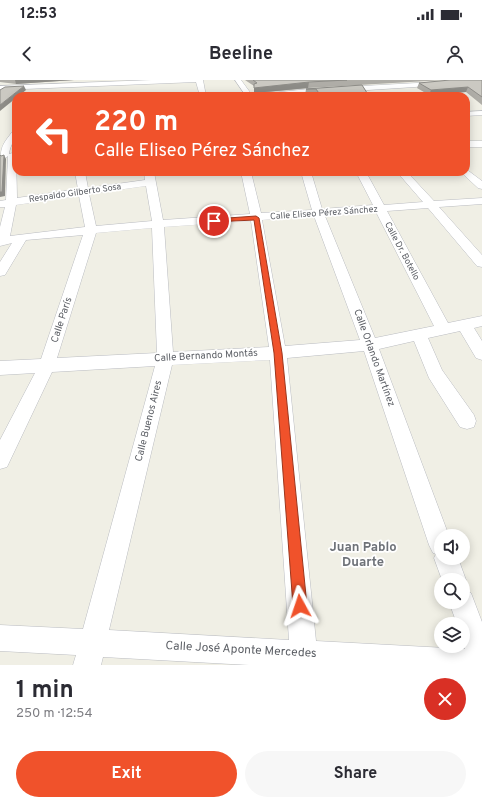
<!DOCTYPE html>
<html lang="en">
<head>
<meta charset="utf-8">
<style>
	:root { --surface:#fff; --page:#f7f7f7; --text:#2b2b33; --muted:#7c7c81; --accent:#f0522b }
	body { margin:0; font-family:Overpass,sans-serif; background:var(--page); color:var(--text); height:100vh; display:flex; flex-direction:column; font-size:15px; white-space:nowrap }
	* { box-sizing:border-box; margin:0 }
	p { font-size:13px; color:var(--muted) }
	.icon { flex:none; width:22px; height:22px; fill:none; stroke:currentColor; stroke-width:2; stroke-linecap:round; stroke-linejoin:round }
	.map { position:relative; height:585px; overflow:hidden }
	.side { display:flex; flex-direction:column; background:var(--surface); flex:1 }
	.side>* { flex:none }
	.banner { position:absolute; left:12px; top:12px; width:458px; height:84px; border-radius:12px; box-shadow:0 2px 10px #0003; background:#f0522b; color:#fff; overflow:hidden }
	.controls { position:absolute; left:434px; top:449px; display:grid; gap:8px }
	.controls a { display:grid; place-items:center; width:36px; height:36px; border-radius:50%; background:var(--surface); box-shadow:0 2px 10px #0003; font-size:20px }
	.pin { position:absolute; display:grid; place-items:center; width:34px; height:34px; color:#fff; margin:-17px; border:2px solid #fff; border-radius:50%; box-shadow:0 1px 4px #0007 }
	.me { position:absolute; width:44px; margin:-22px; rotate:355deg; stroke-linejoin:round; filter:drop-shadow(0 0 3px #0008) }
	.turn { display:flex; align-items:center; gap:14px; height:84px; padding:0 16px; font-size:18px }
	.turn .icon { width:52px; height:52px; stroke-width:2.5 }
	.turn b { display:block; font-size:28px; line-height:34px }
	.round { display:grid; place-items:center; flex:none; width:42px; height:42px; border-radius:21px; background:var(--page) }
	.headline { display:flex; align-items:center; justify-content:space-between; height:68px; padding:0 16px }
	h1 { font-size:24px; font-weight:700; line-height:30px }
	.primary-button { display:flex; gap:8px; margin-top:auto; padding:8px 16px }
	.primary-button a { flex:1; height:46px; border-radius:24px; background:var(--accent); color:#fff; font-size:16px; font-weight:700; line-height:46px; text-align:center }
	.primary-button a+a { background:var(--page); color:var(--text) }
	.status { display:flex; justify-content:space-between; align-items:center; height:28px; padding:0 20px; background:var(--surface); direction:ltr }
	.status svg { height:11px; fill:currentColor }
	header { display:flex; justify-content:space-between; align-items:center; height:52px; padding:0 16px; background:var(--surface); font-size:18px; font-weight:700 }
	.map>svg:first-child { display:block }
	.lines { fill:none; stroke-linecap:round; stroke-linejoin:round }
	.minor-casing { stroke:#babcc1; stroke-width:1 }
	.minor { fill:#fff; fill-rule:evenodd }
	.wall { fill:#afada7 }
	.shaded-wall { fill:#8e8d88 }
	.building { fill:#cbc9c2; stroke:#8e8d88 }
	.route { fill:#f0522b; stroke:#9c351c }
	.labels { text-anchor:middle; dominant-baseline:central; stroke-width:3.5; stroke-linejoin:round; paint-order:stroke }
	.far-street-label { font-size:9px; fill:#5d6066; stroke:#fff }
	.street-label { font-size:10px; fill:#5d6066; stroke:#fff }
	.near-street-label { font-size:12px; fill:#5d6066; stroke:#fff }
	.near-neighbourhood-label { font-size:13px; font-weight:bold; fill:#6e7278; stroke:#fff }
</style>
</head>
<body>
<div class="status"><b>12:53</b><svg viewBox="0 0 49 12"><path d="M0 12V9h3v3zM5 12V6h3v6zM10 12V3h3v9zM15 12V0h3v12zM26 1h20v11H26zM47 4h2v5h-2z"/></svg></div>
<header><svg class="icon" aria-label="back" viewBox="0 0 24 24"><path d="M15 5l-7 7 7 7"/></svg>Beeline<svg class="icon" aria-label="person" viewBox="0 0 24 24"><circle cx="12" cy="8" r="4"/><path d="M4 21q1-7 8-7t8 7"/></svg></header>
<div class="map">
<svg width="482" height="585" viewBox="0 0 482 585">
	<rect width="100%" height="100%" fill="#f0efe5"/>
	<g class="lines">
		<g class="minor-casing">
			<g id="minor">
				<path d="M152 0H203L206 16H200L196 2 0 10V6Z"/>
				<path d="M235 0H241L252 15 308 9 471 0 468 2 415 7 274 16H246Z"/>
				<path d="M482 31V35L466 36V32Z"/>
				<path d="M13 51H16C16 60 10 64 9 74L16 72 17 118 78 109 75 92H85L88 108 145 100 144 92H154L163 140 250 134 241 92H251L261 133 312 130 301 92H311L322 129 373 125 356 92H366L384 125 423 122 397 92H407L434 121 482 118V124L439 127 482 175V187L477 186 428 128 387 131 448 243 482 236V246L474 248 482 261V280L476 278 460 251 428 258 442 290 474 335 476 341 474 347 467 349 460 347 429 298 414 261 379 269 449 456H441V478H458L466 500 463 508V500H442L434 478 436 474 433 473 429 465 364 271 287 278 316 561 465 569 463 563V544H457L449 522H463V510L471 513 482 542V585H249L103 577 101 585H73L76 575 0 571V545L83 549 155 286 52 292 7 387 0 389V360L35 293 0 295V281L41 279 83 155 26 160 5 195 0 196V182L12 163 0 166V147L5 127H0V121L6 120 8 76 4 79 1 78C0 66 6 60 13 51ZM146 106 152 141 96 146 89 114ZM79 116 85 147 10 156 16 125ZM376 132 434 246 375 258 325 136ZM314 136 360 260 285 266 262 140ZM251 141 269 267 173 272 164 147ZM152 148 157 273 57 278 96 153ZM270 280 289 560 109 550 172 285Z"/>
				<rect x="466" y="61" width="16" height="6"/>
				<path d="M466 89 482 101V109L478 108 463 94 461 92H466Z"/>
			</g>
		</g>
		<use href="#minor" class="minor"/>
	</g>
	<g class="wall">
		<path d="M0 0H74L16 4 0 2Z"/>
		<path d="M245 0H444L308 8 259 13 269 16H255L254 6Z"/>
		<path d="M482 0V25L466 12 429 15 417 8 419 3Z"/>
		<path d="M362 5 369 16H305L306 9Z"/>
	</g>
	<g class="shaded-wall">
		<path d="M15 0H74L16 4Z"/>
		<path d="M309 2 308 8 254 13V8Z"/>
		<path d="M24 6 26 10 19 16H16V18L0 31V25Z"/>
		<path d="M468 7 466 12 429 15 431 10Z"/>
		<path d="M4 75 6 79 5 116 0 117V112Z"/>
	</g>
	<g class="building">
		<path d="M253 0H347L309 2 254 8V4L257 3Z"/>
		<path d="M450 0H482V17L468 7 431 10 419 3Z"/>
		<path d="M362 5 369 16H321L316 9H306Z"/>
		<path d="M24 6 0 25V10L5 7Z"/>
		<path d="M255 13H267L269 16H255Z"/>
		<path d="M0 75 1 76 4 75 2 112H0Z"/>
	</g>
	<path class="route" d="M256 136 259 138 282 273 307 526 305 530 300 532 295 530 293 526 274 273 254 140 214 142 211 141 214 139Z"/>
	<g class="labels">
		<g class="far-street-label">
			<text transform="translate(75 113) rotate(-8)">Respaldo Gilberto Sosa</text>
			<text transform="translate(324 133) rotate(-4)">Calle Eliseo Pérez Sánchez</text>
			<text transform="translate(402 171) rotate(62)">Calle Dr. Botello</text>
		</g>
		<g class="street-label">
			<text transform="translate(62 240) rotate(-72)">Calle París</text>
			<text transform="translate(206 276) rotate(-3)">Calle Bernando Montás</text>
			<text transform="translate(374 278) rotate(70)">Calle Orlando Martínez</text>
			<text transform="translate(149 341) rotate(-76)">Calle Buenos Aires</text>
		</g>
		<g class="near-street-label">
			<text transform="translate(241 570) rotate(3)">Calle José Aponte Mercedes</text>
		</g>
		<g class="near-neighbourhood-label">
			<text x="363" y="468">Juan Pablo<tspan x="363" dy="15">Duarte</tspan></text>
		</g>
	</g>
</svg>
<div class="controls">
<a><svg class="icon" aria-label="sound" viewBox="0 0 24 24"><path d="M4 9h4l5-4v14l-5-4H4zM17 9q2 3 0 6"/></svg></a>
<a><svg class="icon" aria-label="search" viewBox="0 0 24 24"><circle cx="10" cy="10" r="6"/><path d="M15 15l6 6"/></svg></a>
<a><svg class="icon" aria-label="layers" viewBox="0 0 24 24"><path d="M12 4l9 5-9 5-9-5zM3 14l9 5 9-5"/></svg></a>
</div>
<div class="pin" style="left:214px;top:141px;background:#d93025"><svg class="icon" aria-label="arrive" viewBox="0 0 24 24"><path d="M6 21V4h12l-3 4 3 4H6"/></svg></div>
<svg class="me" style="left:300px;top:526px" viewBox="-20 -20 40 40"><path d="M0-17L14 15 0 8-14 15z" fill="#f0522b" stroke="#fff" stroke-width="4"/></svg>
<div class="banner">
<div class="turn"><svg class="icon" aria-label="left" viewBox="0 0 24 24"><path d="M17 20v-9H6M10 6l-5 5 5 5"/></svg><div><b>220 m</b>Calle Eliseo Pérez Sánchez</div></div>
</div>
</div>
<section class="side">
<div class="headline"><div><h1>1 min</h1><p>250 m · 12:54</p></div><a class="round" style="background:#d93025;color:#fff"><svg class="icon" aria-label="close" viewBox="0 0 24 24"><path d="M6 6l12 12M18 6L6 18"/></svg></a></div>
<div class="primary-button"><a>Exit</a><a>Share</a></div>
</section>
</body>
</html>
